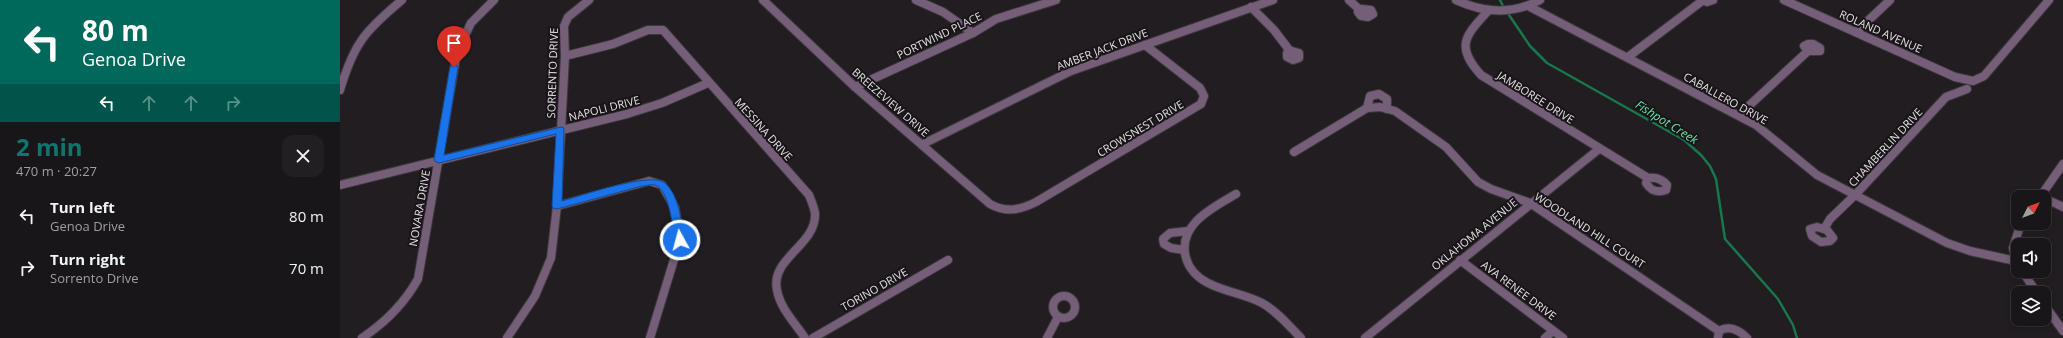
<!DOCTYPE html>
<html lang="en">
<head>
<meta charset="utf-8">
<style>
	:root { --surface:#191619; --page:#221f22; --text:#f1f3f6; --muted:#9f9fa2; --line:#373538; --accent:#0f766e }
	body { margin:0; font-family:"Open Sans",sans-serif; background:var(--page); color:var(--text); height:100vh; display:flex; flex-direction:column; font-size:15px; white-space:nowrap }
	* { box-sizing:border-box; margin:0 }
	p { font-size:13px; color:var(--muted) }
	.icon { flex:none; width:22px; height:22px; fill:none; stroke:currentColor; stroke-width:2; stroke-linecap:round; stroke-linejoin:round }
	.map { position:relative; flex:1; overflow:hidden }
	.details { display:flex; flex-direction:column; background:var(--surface); width:340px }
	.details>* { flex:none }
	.banner { background:#00695c; color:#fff; overflow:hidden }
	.needle { width:26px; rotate:48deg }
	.controls { position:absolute; left:1671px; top:190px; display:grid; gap:8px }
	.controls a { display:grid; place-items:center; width:40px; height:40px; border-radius:8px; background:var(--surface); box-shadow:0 2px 6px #0003,0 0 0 1px var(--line); font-size:20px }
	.pin { position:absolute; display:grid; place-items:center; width:34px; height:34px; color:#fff; margin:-41px -17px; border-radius:50% 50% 50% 0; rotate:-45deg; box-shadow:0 0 4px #0007 }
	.pin .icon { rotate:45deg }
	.me { position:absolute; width:44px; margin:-22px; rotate:353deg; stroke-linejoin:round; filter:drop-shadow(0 0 3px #0008) }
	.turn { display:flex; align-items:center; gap:14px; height:84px; padding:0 16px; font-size:18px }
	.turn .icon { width:52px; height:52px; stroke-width:2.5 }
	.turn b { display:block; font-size:28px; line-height:34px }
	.lanes { display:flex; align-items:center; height:38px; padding:0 16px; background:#0003; justify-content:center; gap:20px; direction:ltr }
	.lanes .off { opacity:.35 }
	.round { display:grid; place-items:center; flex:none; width:42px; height:42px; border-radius:12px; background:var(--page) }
	.overview { display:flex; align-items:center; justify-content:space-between; height:68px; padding:0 16px }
	h1 { font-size:24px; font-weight:700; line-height:30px; color:var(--accent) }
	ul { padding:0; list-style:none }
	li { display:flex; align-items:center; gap:12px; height:52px; padding:0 16px }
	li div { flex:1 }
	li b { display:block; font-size:15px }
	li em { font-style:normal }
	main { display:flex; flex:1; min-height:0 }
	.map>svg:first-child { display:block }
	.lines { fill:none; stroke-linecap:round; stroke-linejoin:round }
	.stream { stroke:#18774d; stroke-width:2.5 }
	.street-casing { stroke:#3c383c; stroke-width:10 }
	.street { stroke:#755e78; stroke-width:8 }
	.route { fill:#1a73e8; stroke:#114b97 }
	.labels { text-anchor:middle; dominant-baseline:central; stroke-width:4; stroke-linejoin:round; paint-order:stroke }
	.street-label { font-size:11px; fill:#e4e1e4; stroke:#181418 }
	.water-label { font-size:12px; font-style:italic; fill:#6fe4a7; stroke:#181418 }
</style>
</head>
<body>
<main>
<section class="details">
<div class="banner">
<div class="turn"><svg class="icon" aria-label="left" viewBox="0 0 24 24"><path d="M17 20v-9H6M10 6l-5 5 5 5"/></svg><div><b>80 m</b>Genoa Drive</div></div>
<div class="lanes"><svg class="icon" aria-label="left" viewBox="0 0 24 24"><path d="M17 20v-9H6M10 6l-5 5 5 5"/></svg><svg class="icon off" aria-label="ahead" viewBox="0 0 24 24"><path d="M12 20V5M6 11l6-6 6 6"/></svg><svg class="icon off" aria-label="ahead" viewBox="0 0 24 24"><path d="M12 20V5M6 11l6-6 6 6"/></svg><svg class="icon off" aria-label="right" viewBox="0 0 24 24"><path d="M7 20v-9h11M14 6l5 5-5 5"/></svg></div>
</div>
<div class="overview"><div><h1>2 min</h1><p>470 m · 20:27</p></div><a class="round"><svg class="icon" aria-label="close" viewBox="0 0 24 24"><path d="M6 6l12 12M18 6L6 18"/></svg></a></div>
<ul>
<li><svg class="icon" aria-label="left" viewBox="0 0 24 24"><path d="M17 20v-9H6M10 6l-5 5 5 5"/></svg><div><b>Turn left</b><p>Genoa Drive</p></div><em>80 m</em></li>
<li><svg class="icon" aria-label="right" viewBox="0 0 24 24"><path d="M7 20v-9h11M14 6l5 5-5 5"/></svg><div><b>Turn right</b><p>Sorrento Drive</p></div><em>70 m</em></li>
</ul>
</section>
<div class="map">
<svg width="1723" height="338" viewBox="0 0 1723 338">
	<rect width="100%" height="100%" fill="#211d21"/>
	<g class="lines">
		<g class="stream">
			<path d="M1160 0 1164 8"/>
			<path d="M1167 12 1190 46 1207 63 1344 140 1361 155 1370 166 1376 179 1385 239 1438 299 1453 325 1457 338"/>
		</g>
		<g class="street-casing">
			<g id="street">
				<path d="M423 0 515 87 650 204C666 213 680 210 696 202L861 104 864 96 860 88 805 45"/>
				<path d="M576 0 603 12 633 33"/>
				<path d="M1009 0 1020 10"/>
				<path d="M1116 0C1144 13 1172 15 1200 0"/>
				<path d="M1361 0 1367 2 1373 0"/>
				<path d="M1444 0 1615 77 1633 81 1644 76 1709 0"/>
				<path d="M911 7 934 30 950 51"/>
				<path d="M1190 7 1416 125 1477 175 1607 243 1630 251 1676 261"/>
				<path d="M1022 9 1031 10 1033 14 1028 17 1021 16 1018 12Z"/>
				<path d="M1148 11C1125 36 1115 46 1141 75L1308 178"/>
				<path d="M1516 32 1550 0"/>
				<path d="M1468 44H1473L1480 48V51H1468L1464 46Z"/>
				<path d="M952 51 959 53V58L953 60 947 57V53Z"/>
				<path d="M225 56 273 44 308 30H323L469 195C471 200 474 207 475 213 477 245 430 258 437 290 440 308 455 323 465 338"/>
				<path d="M1288 57 1362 1"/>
				<path d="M515 87 633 33 656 19 716 0"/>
				<path d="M0 90C14 43 25 31 62 0"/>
				<path d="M1027 108 1030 96 1039 94 1047 99V109"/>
				<path d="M1399 115 1468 51"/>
				<path d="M583 144 731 71 933 0"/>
				<path d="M954 152 1027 108 1040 107 1055 111 1106 147 1138 182 1151 189 1190 203 1379 331"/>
				<path d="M1308 178C1316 177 1322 179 1327 185L1326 190C1317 193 1311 191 1306 183Z"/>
				<path d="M0 185 287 114 322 103 368 83"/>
				<path d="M896 194C872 208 837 225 846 258 849 269 858 278 868 283 885 292 905 294 922 303 938 312 949 326 961 338"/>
				<path d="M1700 197 1723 164"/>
				<path d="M1704 198 1723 207"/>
				<path d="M217 206 309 181 322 185 335 208 340 240 310 338"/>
				<path d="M1477 227 1487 230 1493 238 1490 241 1481 242 1472 236 1470 229Z"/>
				<path d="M1484 229 1490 219 1515 195 1606 97 1627 89"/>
				<path d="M844 250 831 248 824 244 823 239 830 233 848 231"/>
				<path d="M1120 260 1223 338"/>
				<path d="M1677 264 1673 248 1681 223"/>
				<path d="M1682 271 1697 293"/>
				<circle cx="724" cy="307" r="11"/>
				<path d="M1704 304 1723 331"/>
				<path d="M22 338C46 322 64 304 78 279L117 52 131 23 154 0"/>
				<path d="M167 338 195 296 211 258 217 206 225 56 224 26 228 17 249 0"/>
				<path d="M473 338 608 260"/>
				<path d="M707 338 718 317"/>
				<path d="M1025 338 1259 149"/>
				<path d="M1205 338 1213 331"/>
				<path d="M1378 338 1379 331C1389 325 1399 330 1407 338"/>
			</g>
		</g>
		<use href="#street" class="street"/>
	</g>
	<path class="route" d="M114 64 118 67 104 155 221 127 224 128 222 201C240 196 313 171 325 183 339 195 342 223 344 240L343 243H336L335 240C333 228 329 189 315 185 311 184 306 186 302 186L217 209 213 208 212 206 216 134 99 163 96 162 94 160 110 67Z"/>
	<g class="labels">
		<g class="street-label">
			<text transform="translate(1541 31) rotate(24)">ROLAND AVENUE</text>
			<text transform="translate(599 35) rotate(-26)">PORTWIND PLACE</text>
			<text transform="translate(762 49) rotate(-21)">AMBER JACK DRIVE</text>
			<text transform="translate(212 73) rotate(-88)">SORRENTO DRIVE</text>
			<text transform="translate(1196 97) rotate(32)">JAMBOREE DRIVE</text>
			<text transform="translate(1386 98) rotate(29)">CABALLERO DRIVE</text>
			<text transform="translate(551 102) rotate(41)">BREEZEVIEW DRIVE</text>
			<text transform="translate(264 108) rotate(-14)">NAPOLI DRIVE</text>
			<text transform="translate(800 128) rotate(-31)">CROWSNEST DRIVE</text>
			<text transform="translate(424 129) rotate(48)">MESSINA DRIVE</text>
			<text transform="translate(1545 147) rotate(-47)">CHAMBERLIN DRIVE</text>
			<text transform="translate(79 208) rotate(-80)">NOVARA DRIVE</text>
			<text transform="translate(1250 230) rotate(33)">WOODLAND HILL COURT</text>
			<text transform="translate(1134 234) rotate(-39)">OKLAHOMA AVENUE</text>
			<text transform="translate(534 289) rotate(-30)">TORINO DRIVE</text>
			<text transform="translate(1179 290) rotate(37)">AVA RENEE DRIVE</text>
		</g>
		<g class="water-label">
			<text transform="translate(1327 122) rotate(32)">Fishpot Creek</text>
		</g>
	</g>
</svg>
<div class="controls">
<a><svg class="needle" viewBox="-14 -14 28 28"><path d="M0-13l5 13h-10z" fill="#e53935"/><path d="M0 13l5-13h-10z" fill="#9f9fa2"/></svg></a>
<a><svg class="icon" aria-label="sound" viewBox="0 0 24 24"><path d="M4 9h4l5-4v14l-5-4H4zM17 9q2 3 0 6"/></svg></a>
<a><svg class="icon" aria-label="layers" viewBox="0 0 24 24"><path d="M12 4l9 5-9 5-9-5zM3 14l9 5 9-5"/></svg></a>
</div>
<div class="pin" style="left:114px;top:67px;background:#d93025"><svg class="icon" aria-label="arrive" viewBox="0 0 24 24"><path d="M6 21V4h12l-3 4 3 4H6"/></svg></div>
<svg class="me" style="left:340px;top:240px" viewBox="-20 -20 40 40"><circle r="17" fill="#1a73e8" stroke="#fff" stroke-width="3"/><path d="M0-11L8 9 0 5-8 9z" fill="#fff"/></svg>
</div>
</main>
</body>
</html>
